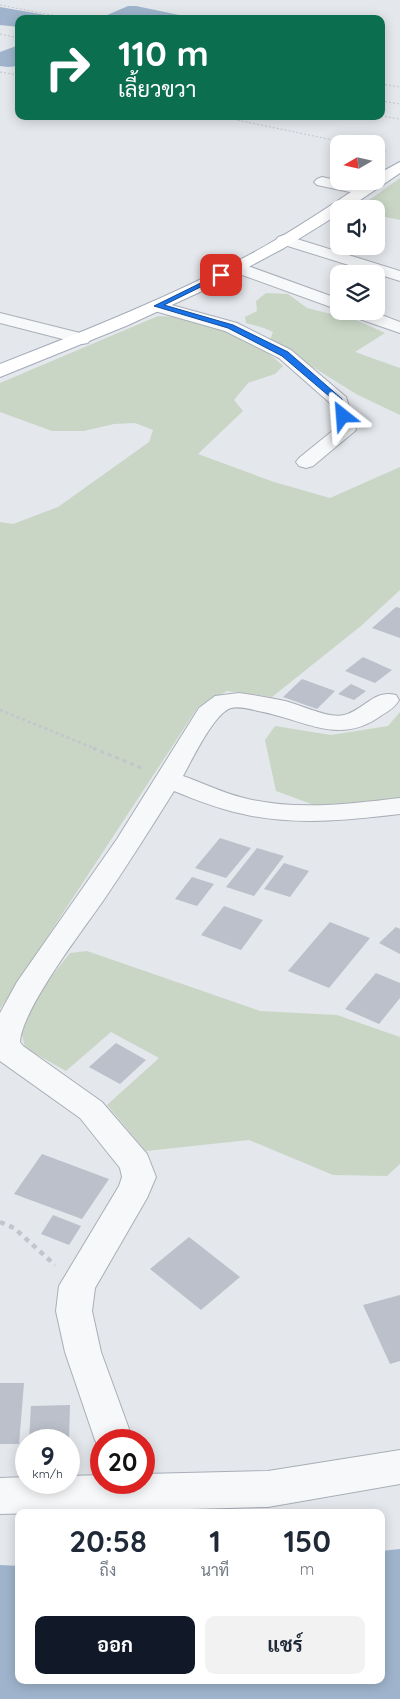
<!DOCTYPE html>
<html lang="th">
<head>
<meta charset="utf-8">
<style>
	:root { --surface:#fff; --page:#f2f2f3; --text:#1f2937; --muted:#747a83; --accent:#111827 }
	body { margin:0; font-family:Quicksand,Sarabun,sans-serif; background:var(--page); color:var(--text); height:100vh; display:flex; flex-direction:column; font-size:19px; white-space:nowrap }
	* { box-sizing:border-box; margin:0 }
	p { font-size:16px; color:var(--muted) }
	.icon { flex:none; width:28px; height:28px; fill:none; stroke:currentColor; stroke-width:2; stroke-linecap:round; stroke-linejoin:round }
	.map { position:relative; flex:1; overflow:hidden }
	.drawer { position:absolute; left:15px; top:1509px; width:370px; height:175px; display:flex; flex-direction:column; background:var(--surface); border-radius:10px; box-shadow:0 2px 12px #0003 }
	.drawer>* { flex:none }
	.top-card { position:absolute; left:15px; top:15px; width:370px; height:105px; border-radius:10px; box-shadow:0 2px 12px #0003; background:#0b6e4f; color:#fff; overflow:hidden }
	.needle { width:32px; rotate:261deg }
	.buttons { position:absolute; left:330px; top:135px; display:grid; gap:10px }
	.buttons a { display:grid; place-items:center; width:55px; height:55px; border-radius:10px; background:var(--surface); box-shadow:0 2px 12px #0003; font-size:25px }
	.speed { position:absolute; left:15px; top:1429px; display:flex; gap:10px; font-size:25px; font-weight:700; text-align:center }
	.speed>* { display:grid; place-content:center; width:65px; height:65px; border-radius:50%; background:var(--surface); box-shadow:0 2px 12px #0003; line-height:1 }
	.speed small { font-size:12px; font-weight:400 }
	.speed .limit { border:8px solid #d22; background:#fff; color:#111 }
	.pin { position:absolute; display:grid; place-items:center; width:42px; height:42px; color:#fff; margin:-21px; border-radius:10px; box-shadow:0 2px 8px #0006 }
	.me { position:absolute; width:55px; margin:-28px; rotate:332deg; stroke-linejoin:round; filter:drop-shadow(0 0 4px #0008) }
	.turn { display:flex; align-items:center; gap:18px; height:105px; padding:0 20px; font-size:22px }
	.turn .icon { width:65px; height:65px; stroke-width:2.5 }
	.turn b { display:block; font-size:35px; line-height:42px }
	.eta { display:flex; justify-content:space-evenly; align-items:center; height:85px; text-align:center }
	.eta b { font-size:30px; font-weight:700; line-height:35px }
	.action { display:flex; gap:10px; margin-top:auto; padding:10px 20px }
	.action a { flex:1; height:58px; border-radius:10px; background:var(--accent); color:#fff; font-size:20px; font-weight:700; line-height:58px; text-align:center }
	.action a+a { background:var(--page); color:var(--text) }
	.map>svg:first-child { display:block }
	.green { fill:#c9d6c5 }
	.water { fill:#9fb4cc }
	.building { fill:#bbc0ca }
	.lines { fill:none; stroke-linecap:round; stroke-linejoin:round }
	.minor-casing { stroke:#a9aeb7; stroke-width:2 }
	.major-casing { stroke:#a3abb8; stroke-width:2 }
	.path-far3 { stroke:#c2c5cb; stroke-width:1; stroke-dasharray:2 2; stroke-linecap:butt }
	.path-far2 { stroke:#c2c5cb; stroke-width:2.5; stroke-dasharray:3 3; stroke-linecap:butt }
	.path-far1 { stroke:#c2c5cb; stroke-width:3; stroke-dasharray:4 4; stroke-linecap:butt }
	.path { stroke:#c2c5cb; stroke-width:4.5; stroke-dasharray:5 5; stroke-linecap:butt }
	.minor { fill:#f7f8fa; fill-rule:evenodd }
	.major { fill:#fff; fill-rule:evenodd }
	.route { fill:#1a73e8; stroke:#114b97 }
</style>
</head>
<body>
<div class="map">
<svg width="400" height="1699" viewBox="0 0 400 1699">
	<rect width="100%" height="100%" fill="#e4e7ec"/>
	<g class="green">
		<path d="M400 178V220L376 215V209H357Z"/>
		<path d="M266 293 288 294 307 308 331 314 347 316 385 333 355 352 400 368V415L356 394 270 340 273 332 264 328 246 323 245 317 257 311 256 301Z"/>
		<path d="M158 316C199 316 254 337 283 366L275 374 248 383 234 400 243 411 198 454 274 482 330 498 400 467V590L361 626 272 697 227 691 198 707 0 1009V522L13 524 58 507 149 442 153 430 135 423 114 424 84 431H52L0 412V383Z"/>
		<path d="M400 712V799L314 805 276 791 265 740 275 726 331 735 388 726Z"/>
		<path d="M87 951 260 1011 337 1015 400 1037V1164L387 1176 333 1175 249 1140 146 1151 107 1105 159 1058 111 1032 66 1071 25 1048 20 1026 46 983 70 953Z"/>
	</g>
	<g class="water">
		<path d="M128 6H136L198 19H98Z"/>
		<path d="M0 7 57 17 63 19H19V27L0 25Z"/>
		<path d="M19 45V66L8 67 0 66V52Z"/>
		<path d="M400 1549V1699H0V1565L19 1566V1680H381V1551Z"/>
	</g>
	<g class="building">
		<path d="M396 607 400 608V638L372 628Z"/>
		<path d="M363 657 392 670 375 683 345 671Z"/>
		<path d="M302 679 335 691 317 709 283 697Z"/>
		<path d="M351 684 366 691 354 700 338 694Z"/>
		<path d="M220 838 251 848 226 878 195 868Z"/>
		<path d="M257 848 284 856 254 896 226 887Z"/>
		<path d="M284 863 309 871 290 897 264 889Z"/>
		<path d="M192 877 214 884 197 906 175 899Z"/>
		<path d="M224 906 263 920 241 950 201 935Z"/>
		<path d="M330 922 370 938 329 988 288 971Z"/>
		<path d="M396 927 400 929V954L379 943Z"/>
		<path d="M376 973 400 983V998L379 1024 345 1009Z"/>
		<path d="M116 1043 146 1060 120 1084 89 1067Z"/>
		<path d="M42 1154 109 1179 82 1219 14 1194Z"/>
		<path d="M53 1215 81 1226 69 1245 41 1234Z"/>
		<path d="M189 1237 240 1277 201 1310 150 1269Z"/>
		<path d="M400 1295V1361L390 1364 363 1305Z"/>
		<path d="M0 1383H24L19 1444H0Z"/>
		<path d="M70 1405 69 1440H29L31 1406Z"/>
	</g>
	<g class="lines">
		<g class="minor-casing">
			<g id="minor">
				<path d="M322 177 369 187 372 190 369 193 364 195 317 185 314 182 317 179Z"/>
				<path d="M284 235 400 271V281L278 243 276 240 278 237Z"/>
				<path d="M237 262 339 299V310L231 271 229 267 231 263Z"/>
				<path d="M157 301 237 323 291 350 346 397 356 430 313 466 306 468 299 466 296 462 299 458 336 428 330 403 279 358 225 331 151 310 148 306 151 302Z"/>
				<path d="M345 311H371L400 322V333L348 315Z"/>
				<path d="M0 313 88 335 91 339 88 343 82 344 0 323Z"/>
				<path d="M239 693C254 695 270 698 285 701 301 705 329 719 344 715 364 710 374 689 396 695L399 700C395 707 389 711 382 715 339 747 304 719 258 711 250 709 239 706 231 708 214 713 192 760 183 776 203 783 223 793 244 798 294 811 349 804 400 798V814C348 820 295 826 243 814 219 809 196 800 174 791 151 828 128 864 103 901 82 931 22 1009 20 1042L23 1046 102 1102 147 1154 156 1177 147 1198 95 1288 92 1311 101 1352 133 1440H101V1452L95 1440 65 1352 56 1311 59 1286 119 1186 122 1177 120 1168 80 1118 0 1061V1013L17 982 117 839 199 708 215 696Z"/>
				<path d="M400 1450V1484L268 1507 0 1514V1478L26 1477V1482H69V1476L101 1475V1482H144V1474L268 1471Z"/>
			</g>
		</g>
		<g class="major-casing">
			<path id="major" d="M400 162V173L347 209H339V214L284 248 213 286 126 326 0 377V364C85 331 170 297 251 254 291 232 329 207 367 181H376V175Z"/>
		</g>
		<g class="path-far3">
			<path d="M0 5 72 19"/>
			<path d="M0 34 19 38"/>
			<path d="M0 72 19 75"/>
			<path d="M381 84 400 87"/>
			<path d="M381 101 400 104"/>
			<path d="M218 116 352 144"/>
			<path d="M381 116 400 119"/>
			<path d="M376 149 387 151"/>
		</g>
		<path class="path-far2" d="M0 710 96 749"/>
		<path class="path-far1" d="M93 748 144 769"/>
		<path class="path" d="M0 1222 14 1228 55 1265"/>
		<use href="#minor" class="minor"/>
		<use href="#major" class="major"/>
	</g>
	<path class="route" d="M219 274 225 275 164 305 233 325 288 352 342 399 346 417 339 416 336 402 282 356 228 328 154 306Z"/>
</svg>
<div class="buttons">
<a><svg class="needle" viewBox="-14 -14 28 28"><path d="M0-13l5 13h-10z" fill="#e53935"/><path d="M0 13l5-13h-10z" fill="#747a83"/></svg></a>
<a><svg class="icon" aria-label="sound" viewBox="0 0 24 24"><path d="M4 9h4l5-4v14l-5-4H4zM17 9q2 3 0 6"/></svg></a>
<a><svg class="icon" aria-label="layers" viewBox="0 0 24 24"><path d="M12 4l9 5-9 5-9-5zM3 14l9 5 9-5"/></svg></a>
</div>
<div class="speed"><div>9<small>km/h</small></div><div class="limit">20</div></div>
<div class="pin" style="left:221px;top:275px;background:#d93025"><svg class="icon" aria-label="arrive" viewBox="0 0 24 24"><path d="M6 21V4h12l-3 4 3 4H6"/></svg></div>
<svg class="me" style="left:343px;top:416px" viewBox="-20 -20 40 40"><path d="M0-17L14 15 0 8-14 15z" fill="#1a73e8" stroke="#fff" stroke-width="4"/></svg>
<div class="top-card">
<div class="turn"><svg class="icon" aria-label="right" viewBox="0 0 24 24"><path d="M7 20v-9h11M14 6l5 5-5 5"/></svg><div><b>110 m</b>เลี้ยวขวา</div></div>
</div>
<section class="drawer">
<div class="eta">
<div><b>20:58</b><p>ถึง</p></div>
<div><b>1</b><p>นาที</p></div>
<div><b>150</b><p>m</p></div>
</div>
<div class="action"><a>ออก</a><a>แชร์</a></div>
</section>
</div>
</body>
</html>
